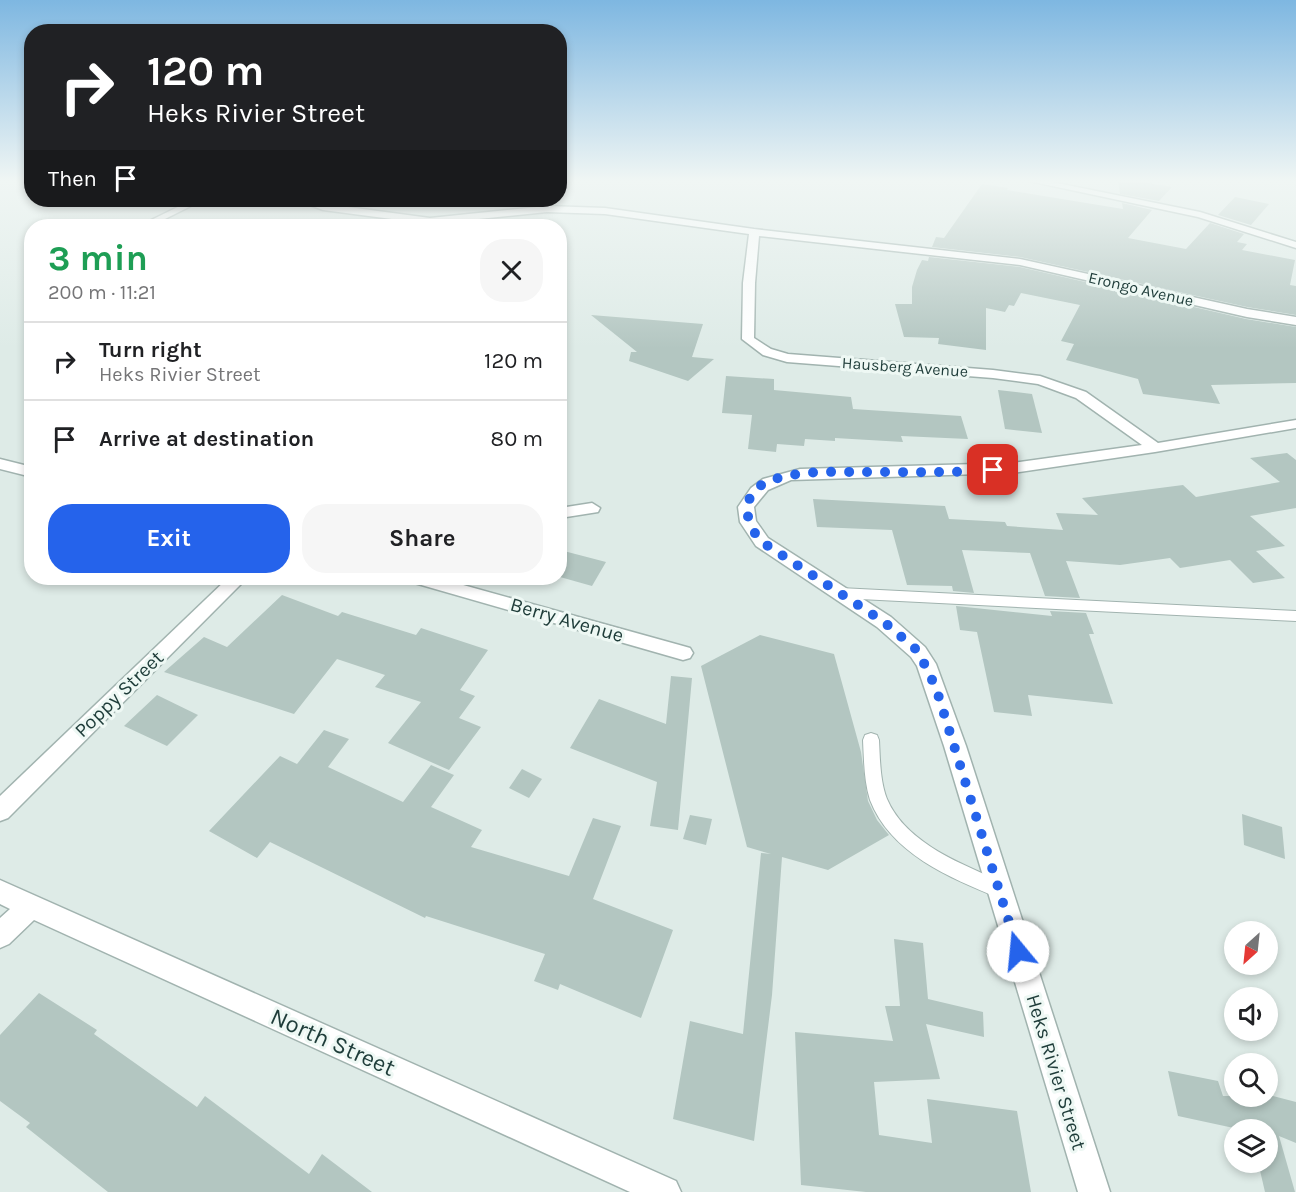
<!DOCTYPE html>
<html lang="en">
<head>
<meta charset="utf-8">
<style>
	:root { --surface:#fff; --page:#f6f6f6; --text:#202124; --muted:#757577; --line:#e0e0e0; --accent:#2563eb }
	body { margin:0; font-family:Karla,sans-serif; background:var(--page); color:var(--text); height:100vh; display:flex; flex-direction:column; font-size:22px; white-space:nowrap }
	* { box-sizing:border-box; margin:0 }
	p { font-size:20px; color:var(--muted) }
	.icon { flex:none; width:33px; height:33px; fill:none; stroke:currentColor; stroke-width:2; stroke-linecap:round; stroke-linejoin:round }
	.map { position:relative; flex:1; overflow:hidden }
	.panel { position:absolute; left:24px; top:219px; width:543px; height:366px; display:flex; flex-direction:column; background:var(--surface); border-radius:24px; box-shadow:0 3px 9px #0003 }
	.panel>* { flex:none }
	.hud { position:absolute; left:24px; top:24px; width:543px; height:183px; border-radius:24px; box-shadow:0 3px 9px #0003; background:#202124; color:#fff; overflow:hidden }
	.needle { width:39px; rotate:207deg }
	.tools { position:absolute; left:1224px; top:921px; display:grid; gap:12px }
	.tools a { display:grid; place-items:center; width:54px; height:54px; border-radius:50%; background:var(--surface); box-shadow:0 3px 9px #0003; font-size:30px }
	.pin { position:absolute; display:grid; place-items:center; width:51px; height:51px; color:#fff; margin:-26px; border-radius:12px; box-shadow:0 3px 9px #0006 }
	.me { position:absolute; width:66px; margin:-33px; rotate:343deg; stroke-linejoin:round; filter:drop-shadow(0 0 4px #0008) }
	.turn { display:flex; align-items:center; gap:21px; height:126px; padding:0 24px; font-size:27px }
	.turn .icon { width:78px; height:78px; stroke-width:2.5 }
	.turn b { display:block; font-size:42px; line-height:51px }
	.then { display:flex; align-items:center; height:57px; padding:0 24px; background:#0003; gap:12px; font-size:22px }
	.round { display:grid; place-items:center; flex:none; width:63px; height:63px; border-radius:24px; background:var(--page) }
	.summary { display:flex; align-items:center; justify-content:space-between; height:102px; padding:0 24px }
	h1 { font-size:36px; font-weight:700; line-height:45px; color:#1e9e55 }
	.button { display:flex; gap:12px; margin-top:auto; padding:12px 24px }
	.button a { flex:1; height:69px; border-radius:24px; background:var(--accent); color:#fff; font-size:24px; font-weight:700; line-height:69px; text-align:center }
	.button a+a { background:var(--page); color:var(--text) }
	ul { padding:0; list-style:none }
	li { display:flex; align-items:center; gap:18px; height:78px; padding:0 24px; border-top:2px solid var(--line) }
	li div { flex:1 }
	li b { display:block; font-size:22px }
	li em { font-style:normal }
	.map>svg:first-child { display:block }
	.building { fill:#b3c6c1 }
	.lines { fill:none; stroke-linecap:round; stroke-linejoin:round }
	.service-casing { stroke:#a1b3af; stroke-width:2 }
	.minor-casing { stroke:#a1b3af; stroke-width:3 }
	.service { fill:#fff; fill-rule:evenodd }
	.minor { fill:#fff; fill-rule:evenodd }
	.route { stroke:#2563eb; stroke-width:10; stroke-dasharray:0 18 }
	.labels { text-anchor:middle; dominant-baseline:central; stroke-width:6; stroke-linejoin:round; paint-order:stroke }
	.far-street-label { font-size:16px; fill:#1e3c39; stroke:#eef8f4 }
	.street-label { font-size:20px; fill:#1e3c39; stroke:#eef8f4 }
	.near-street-label { font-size:24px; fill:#1e3c39; stroke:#eef8f4 }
</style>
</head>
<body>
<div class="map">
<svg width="1296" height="1192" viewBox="0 0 1296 1192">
	<rect width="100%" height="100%" fill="#deebe7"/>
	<g class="building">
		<path d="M1118 181H1136L1172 187 1159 201 1120 194Z"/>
		<path d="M982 184 1008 188 1007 190 1123 209 1122 203 1152 210 1128 238 1186 249 1210 223 1244 234 1237 242 1247 244 1242 250 1295 260 1290 285 1296 286V315L1247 307 1020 257 932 247 936 237 944 238Z"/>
		<path d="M1235 197 1269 204 1251 225 1218 215Z"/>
		<path d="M929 257 1020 267 1246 319 1296 327V383L1211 385 1220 404 1143 394 1138 379 1066 360 1074 344 1061 341 1080 305 1021 293 1014 306 1009 305 1005 312 986 308V350L938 344 939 338 904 337 895 304H912V287L917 270 922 260 928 261Z"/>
		<path d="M591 315 703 324 692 357 714 359 688 381 629 361 631 352H637Z"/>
		<path d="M726 376 774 379V390L851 397 853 409 961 416 968 439 901 436 903 442 835 438V441L805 439 804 446 777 444 776 452 748 449 752 415 722 413Z"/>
		<path d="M998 390 1032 394 1042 433 1005 429Z"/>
		<path d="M1287 453 1296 460V508L1250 516 1285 546 1256 551 1285 578 1253 583 1230 560 1180 568 1170 558 1120 565 1066 561 1080 598 1045 596 1030 553 962 550 974 593 953 591 952 586 907 585 892 530 817 527 813 499 945 506 949 519 1005 522 1007 526 1063 530 1056 513 1098 515 1082 498 1183 485 1196 497 1280 482 1250 458Z"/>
		<path d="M560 550 606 562 592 586 560 577Z"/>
		<path d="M282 595 338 616 342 612 416 635 421 628 488 650 460 690 475 696 459 718 481 727 449 770 388 743 421 702 375 687 385 675 337 659 294 714 164 672 204 637 227 647Z"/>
		<path d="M956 606 1052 616 1050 611 1086 613 1094 634H1089L1113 704 1028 695 1032 716 994 712 977 632 960 630Z"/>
		<path d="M760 635 834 654 861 752 868 801 877 820 889 835 828 870 782 857 772 995 754 1141 673 1119 690 1021 743 1034 761 853 771 854 747 847 701 666Z"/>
		<path d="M671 676 692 678 678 830 650 826 657 782 570 748 599 699 666 724Z"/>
		<path d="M157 695 198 715 167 746 124 726Z"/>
		<path d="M324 730 349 739 328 767 403 802 431 765 454 775 431 807 482 830 471 847 569 876 593 818 621 826 593 899 673 930 641 1018 560 984 558 990 534 981 545 954 426 916 425 918 270 842 257 858 209 831 280 756 297 764Z"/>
		<path d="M522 769 542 779 529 798 509 788Z"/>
		<path d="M1242 814 1282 827 1285 859 1244 845Z"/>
		<path d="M690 815 712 819 706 845 683 839Z"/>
		<path d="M894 939 923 943 928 999 983 1012 984 1037 926 1024 940 1079 874 1082 879 1135 932 1143 927 1099 1017 1111 1031 1192H866L801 1185 795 1032 893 1041 885 1006H900Z"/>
		<path d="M39 993 97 1030 94 1034 197 1107 205 1096 309 1174 322 1154 372 1192H108L26 1127 30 1123 0 1101V1035Z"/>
		<path d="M1168 1071 1218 1081 1223 1096H1273L1296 1102V1143L1279 1136 1295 1192H1265L1258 1162H1268V1130H1243L1178 1116Z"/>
	</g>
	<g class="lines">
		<g class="service-casing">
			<g id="service">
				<path d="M840 588 1296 611V621L840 598 833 593Z"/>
				<path d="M871 733 877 735 879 740C880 759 880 781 887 799 906 844 964 865 1005 883L1008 889 1005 895 999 898C950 878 890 853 870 800 864 781 864 760 863 740L865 735Z"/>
			</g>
		</g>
		<g class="minor-casing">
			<g id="minor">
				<path d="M1029 181H1047L1200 212 1296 242V248L1198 217Z"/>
				<path d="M192 200H203L151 226H139Z"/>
				<path d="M281 200H313L325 204 430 218 547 206 605 208 754 229 1020 259 1247 309 1296 317V325L1247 317 1020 265 759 236 755 283 754 338 771 349 788 354 993 370 1040 376 1086 392 1158 443 1296 420V428L1155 452 1012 473 791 480 768 490 754 507 756 521 768 538 891 617 925 647 936 664 966 746 1110 1192H1078L944 746 917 666 911 657 877 627 756 546 740 522 738 507 751 488 763 479 800 469 1012 463 1142 445 1076 398 1038 384 993 378 787 362 763 355 742 339 743 283 749 234 605 214 547 212 430 224 323 210 307 204 286 203Z"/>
				<path d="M0 459 32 467V477L0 469Z"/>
				<path d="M592 503 600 508 598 512 560 518V508Z"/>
				<path d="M228 578H247L8 818 0 821V796Z"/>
				<path d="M408 578H438L683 646 690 648 693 653 690 658 683 660 411 582Z"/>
				<path d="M0 880 676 1181 681 1192H630L34 920 9 944 0 948V918L10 909 0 904Z"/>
			</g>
		</g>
		<use href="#service" class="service"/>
		<use href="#minor" class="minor"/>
	</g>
	<linearGradient id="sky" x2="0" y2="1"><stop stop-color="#7eb7e1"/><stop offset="0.52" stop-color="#f0f6f4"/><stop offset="1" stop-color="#f0f6f4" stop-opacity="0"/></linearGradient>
	<rect width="1296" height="348" fill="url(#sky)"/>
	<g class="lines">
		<path class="route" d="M993 470C950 473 907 472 864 472 834 472 801 470 772 480 740 491 742 521 762 542L884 622 918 651 936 688 1018 951"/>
	</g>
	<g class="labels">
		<g class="far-street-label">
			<text transform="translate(1141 289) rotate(13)">Erongo Avenue</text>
			<text transform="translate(905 367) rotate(4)">Hausberg Avenue</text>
		</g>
		<g class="street-label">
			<text transform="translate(567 620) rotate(16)">Berry Avenue</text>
			<text transform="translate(119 694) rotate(-44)">Poppy Street</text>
			<text transform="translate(1056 1072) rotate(73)">Heks Rivier Street</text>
		</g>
		<g class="near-street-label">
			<text transform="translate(333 1042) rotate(24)">North Street</text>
		</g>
	</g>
</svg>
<div class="tools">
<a><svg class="needle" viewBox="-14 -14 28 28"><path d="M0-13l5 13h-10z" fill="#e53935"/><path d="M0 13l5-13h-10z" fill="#757577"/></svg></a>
<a><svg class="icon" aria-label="sound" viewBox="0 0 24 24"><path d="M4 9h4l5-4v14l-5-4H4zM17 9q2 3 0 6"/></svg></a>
<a><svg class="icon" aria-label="search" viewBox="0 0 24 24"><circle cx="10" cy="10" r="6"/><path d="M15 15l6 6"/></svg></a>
<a><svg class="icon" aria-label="layers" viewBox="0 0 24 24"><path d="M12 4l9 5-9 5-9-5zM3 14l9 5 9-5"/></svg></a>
</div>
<div class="pin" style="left:993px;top:470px;background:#d93025"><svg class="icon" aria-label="arrive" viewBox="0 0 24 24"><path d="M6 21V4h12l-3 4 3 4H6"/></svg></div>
<svg class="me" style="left:1018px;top:951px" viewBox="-20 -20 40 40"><circle r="19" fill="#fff"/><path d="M0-13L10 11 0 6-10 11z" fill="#2563eb"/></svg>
<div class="hud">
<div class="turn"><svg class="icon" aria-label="right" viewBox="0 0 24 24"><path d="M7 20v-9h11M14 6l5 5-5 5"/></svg><div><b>120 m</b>Heks Rivier Street</div></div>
<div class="then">Then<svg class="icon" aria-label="arrive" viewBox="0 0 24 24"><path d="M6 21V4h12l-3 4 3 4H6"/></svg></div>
</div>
<section class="panel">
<div class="summary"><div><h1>3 min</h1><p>200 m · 11:21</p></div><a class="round"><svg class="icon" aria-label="close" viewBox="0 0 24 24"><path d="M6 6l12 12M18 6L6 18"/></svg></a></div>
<ul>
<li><svg class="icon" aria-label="right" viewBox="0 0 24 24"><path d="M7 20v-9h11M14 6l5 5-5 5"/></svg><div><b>Turn right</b><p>Heks Rivier Street</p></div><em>120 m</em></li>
<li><svg class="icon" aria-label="arrive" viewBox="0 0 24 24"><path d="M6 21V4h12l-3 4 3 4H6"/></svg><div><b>Arrive at destination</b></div><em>80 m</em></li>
</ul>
<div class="button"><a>Exit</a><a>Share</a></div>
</section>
</div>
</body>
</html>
